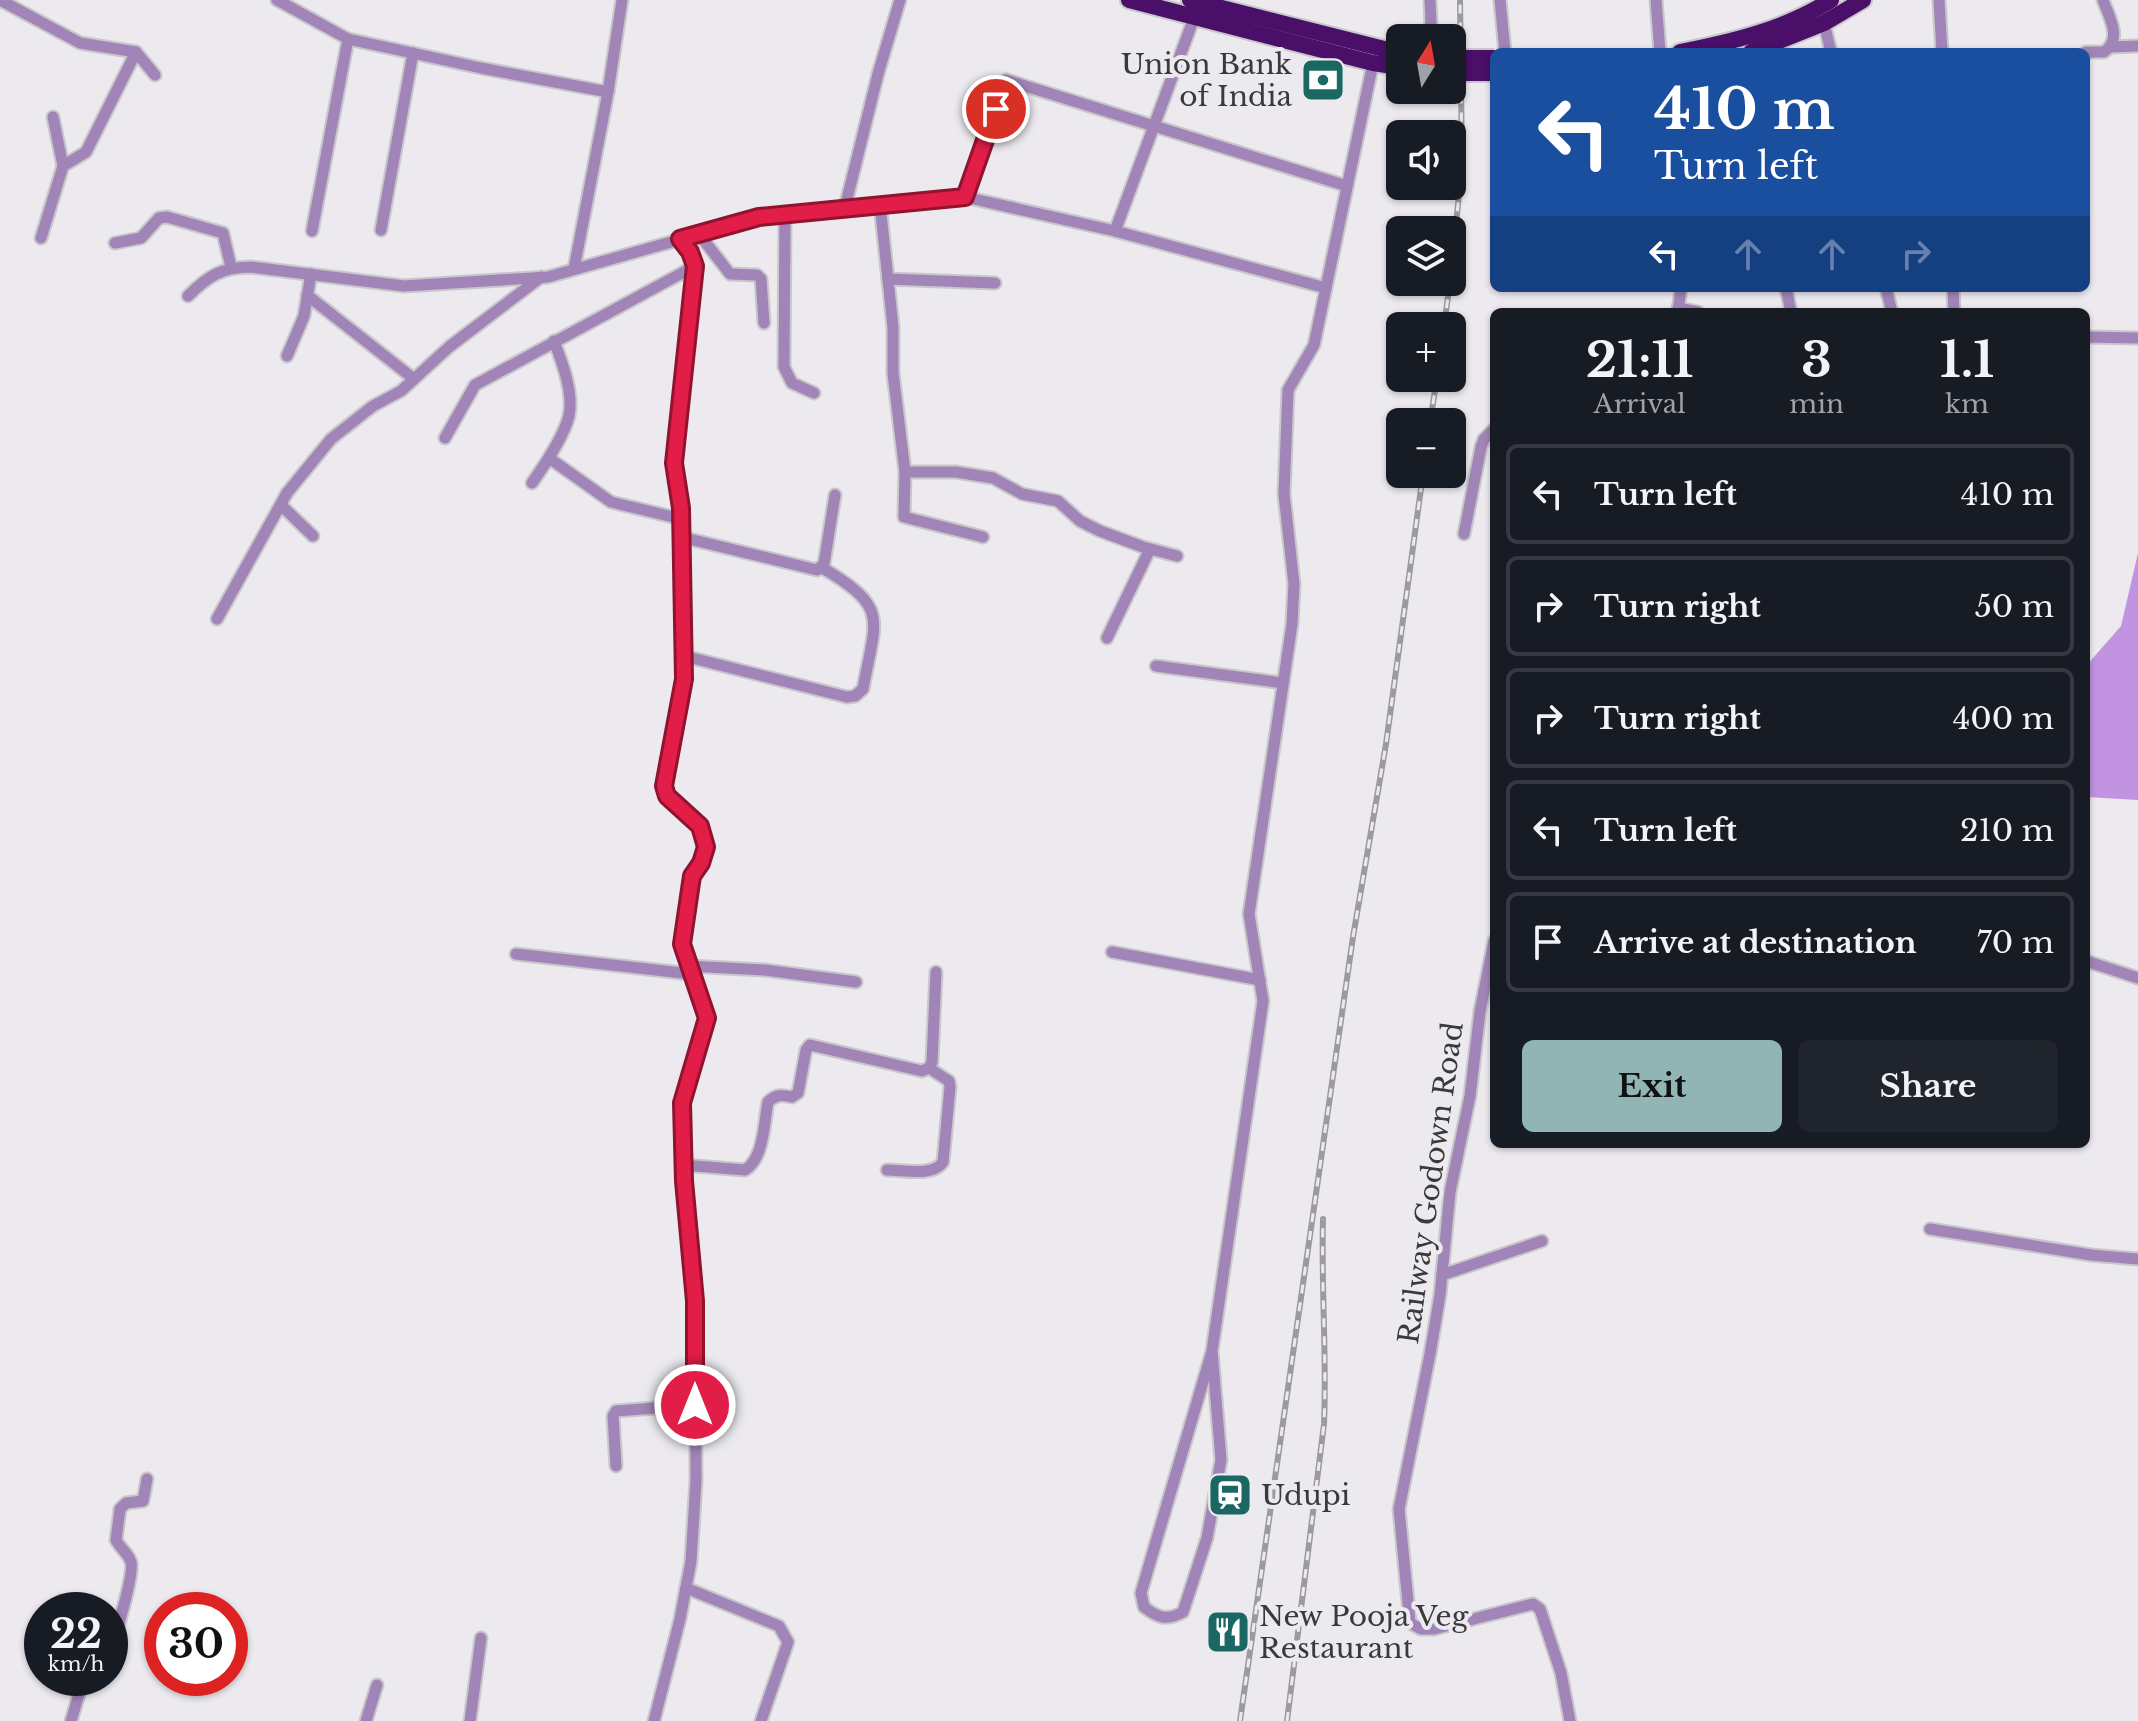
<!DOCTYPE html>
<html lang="en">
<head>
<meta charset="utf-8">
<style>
	:root { --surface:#171b24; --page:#20242c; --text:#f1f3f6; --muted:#9ea1a6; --line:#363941; --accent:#91b4b4 }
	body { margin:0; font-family:"Libre Baskerville",serif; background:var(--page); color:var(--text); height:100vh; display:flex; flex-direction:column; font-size:30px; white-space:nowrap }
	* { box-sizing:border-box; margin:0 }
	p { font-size:26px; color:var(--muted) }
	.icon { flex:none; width:44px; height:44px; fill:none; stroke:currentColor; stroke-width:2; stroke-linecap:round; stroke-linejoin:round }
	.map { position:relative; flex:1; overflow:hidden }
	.panel { position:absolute; left:1490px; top:308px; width:600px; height:840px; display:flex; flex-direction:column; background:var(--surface); border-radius:12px; box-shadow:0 2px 6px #0004 }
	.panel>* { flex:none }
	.banner { position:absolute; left:1490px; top:48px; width:600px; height:244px; border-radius:12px; box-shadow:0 2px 6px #0004; background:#1a4fa0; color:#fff; overflow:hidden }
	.needle { width:52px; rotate:11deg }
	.controls { position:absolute; left:1386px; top:24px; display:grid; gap:16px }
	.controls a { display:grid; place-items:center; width:80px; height:80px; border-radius:12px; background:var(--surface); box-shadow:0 2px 6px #0004; font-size:40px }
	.speed { position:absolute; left:24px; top:1592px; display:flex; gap:16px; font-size:40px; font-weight:700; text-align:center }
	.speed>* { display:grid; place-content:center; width:104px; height:104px; border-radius:50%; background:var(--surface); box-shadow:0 2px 6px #0004; line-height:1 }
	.speed small { font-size:20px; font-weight:400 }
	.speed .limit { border:12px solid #d22; background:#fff; color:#111 }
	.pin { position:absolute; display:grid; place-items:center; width:68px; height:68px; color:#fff; margin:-34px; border:4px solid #fff; border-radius:50%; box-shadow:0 2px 8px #0007 }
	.me { position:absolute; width:88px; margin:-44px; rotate:0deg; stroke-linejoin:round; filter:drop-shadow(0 0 6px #0008) }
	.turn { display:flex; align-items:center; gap:28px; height:168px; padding:0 32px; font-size:36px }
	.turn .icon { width:104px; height:104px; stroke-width:2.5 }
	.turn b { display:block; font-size:56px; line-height:68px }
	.lanes { display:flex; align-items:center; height:76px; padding:0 32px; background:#0003; justify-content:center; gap:40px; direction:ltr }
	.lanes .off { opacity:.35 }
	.eta { display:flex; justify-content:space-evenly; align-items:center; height:136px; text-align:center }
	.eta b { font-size:48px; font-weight:700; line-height:56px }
	.button { display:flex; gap:16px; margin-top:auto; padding:16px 32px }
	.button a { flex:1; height:92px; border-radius:12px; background:var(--accent); color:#111; font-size:32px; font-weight:700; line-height:92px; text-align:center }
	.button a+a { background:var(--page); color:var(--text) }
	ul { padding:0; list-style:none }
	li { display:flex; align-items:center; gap:24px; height:100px; margin:0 16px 12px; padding:0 16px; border:4px solid var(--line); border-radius:12px }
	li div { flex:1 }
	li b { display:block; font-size:30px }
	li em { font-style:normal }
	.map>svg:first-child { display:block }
	.forest { fill:#c193e1 }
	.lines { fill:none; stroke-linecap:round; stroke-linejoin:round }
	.minor-casing { stroke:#c8c7ca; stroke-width:15 }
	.highway-casing { stroke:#c8c7ca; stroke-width:20 }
	.minor { stroke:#a285b8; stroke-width:11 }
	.highway { stroke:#4a0f68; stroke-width:16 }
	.rail-casing { stroke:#9c9a9d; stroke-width:6 }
	.rail { stroke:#eceaee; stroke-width:3; stroke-dasharray:9; stroke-linecap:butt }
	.highway-bridge-casing { stroke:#c8c7ca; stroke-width:20; stroke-linecap:butt }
	.highway-bridge { stroke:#4a0f68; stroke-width:16 }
	.route-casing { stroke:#92132f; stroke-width:20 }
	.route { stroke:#e11d48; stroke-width:14 }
	.labels { text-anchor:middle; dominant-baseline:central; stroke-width:8; stroke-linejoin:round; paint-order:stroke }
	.poi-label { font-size:28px; fill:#3a393b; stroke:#eceaee; text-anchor:start }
	.street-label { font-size:28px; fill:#3a393b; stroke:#eceaee }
</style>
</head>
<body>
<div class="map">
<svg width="2138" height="1721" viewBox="0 0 2138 1721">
	<rect width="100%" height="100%" fill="#eceaee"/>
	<path class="forest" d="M2138 553V800L2086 797V666L2121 626Z"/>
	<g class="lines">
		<g class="minor-casing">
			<g id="minor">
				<path d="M0 0 80 43 136 52 155 75"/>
				<path d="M277 0 348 39 481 68 608 92"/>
				<path d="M1500 0 1505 52"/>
				<path d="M1656 0 1660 52"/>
				<path d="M1939 0 1942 52"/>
				<path d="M1824 23 1831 52"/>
				<path d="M1427 38 1431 22 1430 0"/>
				<path d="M2110 47 2138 46"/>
				<path d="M2086 52H2104C2123 39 2109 17 2103 0"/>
				<path d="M53 117 63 166"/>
				<path d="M965 197 1006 80 1347 186"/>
				<path d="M880 204 893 327V373L905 472 904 517 983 537"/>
				<path d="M844 211 878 74 900 0"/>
				<path d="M785 215 784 367 792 383 814 393"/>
				<path d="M381 230 413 53"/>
				<path d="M312 231 348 39"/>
				<path d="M1115 231 1194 18"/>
				<path d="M699 234 730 274 757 275 761 279 764 323"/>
				<path d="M41 238 63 166 86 152 136 52"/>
				<path d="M115 243 141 238 159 218 167 217 223 233 231 267"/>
				<path d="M574 269 608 92 622 0"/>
				<path d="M888 279 995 283"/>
				<path d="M1786 288 1791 312"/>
				<path d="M1886 288 1892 312"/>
				<path d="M1953 288 1954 312"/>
				<path d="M307 295 414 379"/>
				<path d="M188 296C208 276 222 267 251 267L404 286 548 277 759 217 965 197 1115 231 1326 288"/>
				<path d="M1678 308 1698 312"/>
				<path d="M1678 312 1681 288"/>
				<path d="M2086 337 2138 338"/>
				<path d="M287 356 304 316 311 274"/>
				<path d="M445 438 475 385 695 266"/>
				<path d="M549 458 611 502 681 519"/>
				<path d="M905 472H956L993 478 1022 494 1058 501 1080 521 1100 531 1143 547 1177 556"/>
				<path d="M532 483C544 466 564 435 569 416 574 393 562 362 554 341"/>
				<path d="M282 506 313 536"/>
				<path d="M1464 534 1481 447 1484 439 1494 429"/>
				<path d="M681 537 817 570 824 564 835 495"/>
				<path d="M217 619 287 493 331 439 373 406 401 391 449 347 541 277"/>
				<path d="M1107 638 1150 549"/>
				<path d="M684 656 847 697 855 696 863 689C876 617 890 608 821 567"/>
				<path d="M1156 666 1283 683"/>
				<path d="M1494 941 1480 1011 1470 1096 1450 1192 1440 1295 1430 1354 1399 1509 1410 1623 1421 1629H1434L1533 1604 1540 1609 1561 1673 1570 1721"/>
				<path d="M1112 952 1260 980"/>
				<path d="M516 954 691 974"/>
				<path d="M2086 961 2138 978"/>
				<path d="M688 966 765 970 856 982"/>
				<path d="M683 1165 745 1170C764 1159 764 1122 768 1102 776 1094 782 1095 792 1097L798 1093 806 1050 810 1045 922 1071 929 1068 932 1062 936 972"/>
				<path d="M887 1170C904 1170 933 1177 943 1162L950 1087 949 1081 929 1068"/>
				<path d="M1930 1229 2091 1255 2138 1259"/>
				<path d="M1442 1275 1542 1241"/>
				<path d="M1212 1351 1221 1460 1207 1538 1183 1612C1167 1621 1158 1618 1144 1607L1141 1593 1212 1351 1263 1001 1249 914 1292 624 1294 584 1284 494 1288 390 1314 345 1373 63"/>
				<path d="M616 1466 613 1416 616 1411 695 1405"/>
				<path d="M686 1588 779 1626 788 1642 761 1721"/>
				<path d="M110 1646C117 1635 134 1573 131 1562 128 1553 120 1548 116 1540L120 1509 126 1503 143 1501 147 1479"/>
				<path d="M71 1721 80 1691 89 1678"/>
				<path d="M366 1721 377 1685"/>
				<path d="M470 1721 481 1638"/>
				<path d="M654 1721 680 1619 691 1561 696 1480 695 1301 684 1181 682 1103 707 1018 682 944 692 876 701 863 706 847 700 826 667 796 664 786 684 679 681 508 674 463 695 266 690 252 680 239"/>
			</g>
		</g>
		<g class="highway-casing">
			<g id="highway">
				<path d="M1129 0 1373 63 1400 67"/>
				<path d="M1190 0 1400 53"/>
				<path d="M1680 52C1732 42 1786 29 1831 0"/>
				<path d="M1751 52 1824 23 1863 0"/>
			</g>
		</g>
		<use href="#minor" class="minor"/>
		<use href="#highway" class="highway"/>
		<g class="rail-casing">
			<g id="rail">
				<path d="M1452 265 1462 164 1460 0"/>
				<path d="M1444 326 1450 282"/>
				<path d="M1430 422 1437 378"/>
				<path d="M1240 1721 1353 937 1386 744 1423 474"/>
				<path d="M1287 1721 1324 1424C1327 1356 1321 1288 1323 1219"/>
			</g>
		</g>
		<use href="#rail" class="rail"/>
		<g class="highway-bridge-casing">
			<g id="highway-bridge">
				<path d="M1452 58H1494"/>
				<path d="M1452 73H1494"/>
			</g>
		</g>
		<use href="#highway-bridge" class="highway-bridge"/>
	</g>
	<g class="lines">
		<g class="route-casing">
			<path id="route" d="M695 1405V1301L684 1181 682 1103 707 1018 682 944 692 876 701 863 706 847 700 826 667 796 664 786 684 679 681 508 674 463 695 266 690 252 680 239 759 217 965 197 996 109"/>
		</g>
		<use href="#route" class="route"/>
	</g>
	<defs>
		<g id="bank-square" transform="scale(2.3)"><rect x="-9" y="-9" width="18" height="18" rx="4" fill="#1b6763" stroke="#eceaee"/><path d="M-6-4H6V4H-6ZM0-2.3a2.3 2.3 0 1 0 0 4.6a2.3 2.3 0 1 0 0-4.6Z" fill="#fff"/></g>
		<g id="station-square" transform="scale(2.3)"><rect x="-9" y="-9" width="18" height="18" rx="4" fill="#1b6763" stroke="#eceaee"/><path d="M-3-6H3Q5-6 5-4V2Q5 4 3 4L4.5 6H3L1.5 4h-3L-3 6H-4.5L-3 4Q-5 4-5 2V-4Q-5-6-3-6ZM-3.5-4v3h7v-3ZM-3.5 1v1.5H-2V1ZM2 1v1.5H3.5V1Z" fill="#fff"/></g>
		<g id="restaurant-square" transform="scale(2.3)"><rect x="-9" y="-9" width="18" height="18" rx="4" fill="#1b6763" stroke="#eceaee"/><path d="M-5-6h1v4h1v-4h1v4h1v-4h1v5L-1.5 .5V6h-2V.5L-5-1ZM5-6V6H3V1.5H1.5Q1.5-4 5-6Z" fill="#fff"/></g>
	</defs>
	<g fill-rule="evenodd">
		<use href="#bank-square" x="1323" y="80"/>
		<use href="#station-square" x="1230" y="1495"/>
		<use href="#restaurant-square" x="1228" y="1632"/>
	</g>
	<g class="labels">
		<g class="poi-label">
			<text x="1292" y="64" text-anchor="end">Union Bank<tspan x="1292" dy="32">of India</tspan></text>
			<text x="1261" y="1495">Udupi</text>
			<text x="1259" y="1616">New Pooja Veg<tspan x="1259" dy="32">Restaurant</tspan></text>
		</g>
		<g class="street-label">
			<text transform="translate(1431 1183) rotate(-82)">Railway Godown Road</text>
		</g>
	</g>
</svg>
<div class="controls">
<a><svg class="needle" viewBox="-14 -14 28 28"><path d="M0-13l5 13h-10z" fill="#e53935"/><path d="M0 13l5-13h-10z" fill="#9ea1a6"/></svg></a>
<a><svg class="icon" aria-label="sound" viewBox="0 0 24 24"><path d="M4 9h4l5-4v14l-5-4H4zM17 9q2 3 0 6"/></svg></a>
<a><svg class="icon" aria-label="layers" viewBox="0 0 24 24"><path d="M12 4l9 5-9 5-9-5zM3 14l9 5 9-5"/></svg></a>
<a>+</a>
<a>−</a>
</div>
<div class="speed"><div>22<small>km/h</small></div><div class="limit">30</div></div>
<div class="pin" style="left:996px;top:109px;background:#d93025"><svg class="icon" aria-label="arrive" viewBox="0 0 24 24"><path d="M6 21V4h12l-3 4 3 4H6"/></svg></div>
<svg class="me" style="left:695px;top:1405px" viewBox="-20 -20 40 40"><circle r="17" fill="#e11d48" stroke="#fff" stroke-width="3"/><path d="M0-11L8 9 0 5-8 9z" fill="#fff"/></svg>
<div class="banner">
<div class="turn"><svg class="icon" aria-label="left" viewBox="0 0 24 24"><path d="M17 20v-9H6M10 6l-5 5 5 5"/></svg><div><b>410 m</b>Turn left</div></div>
<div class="lanes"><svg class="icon" aria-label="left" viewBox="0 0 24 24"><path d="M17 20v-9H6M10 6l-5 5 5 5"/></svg><svg class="icon off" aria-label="ahead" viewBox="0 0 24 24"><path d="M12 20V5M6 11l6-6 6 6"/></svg><svg class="icon off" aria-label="ahead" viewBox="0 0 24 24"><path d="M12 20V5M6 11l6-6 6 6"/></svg><svg class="icon off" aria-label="right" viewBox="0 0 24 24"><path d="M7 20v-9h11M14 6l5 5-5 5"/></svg></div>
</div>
<section class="panel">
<div class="eta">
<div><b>21:11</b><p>Arrival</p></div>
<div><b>3</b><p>min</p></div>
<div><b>1.1</b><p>km</p></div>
</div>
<ul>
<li><svg class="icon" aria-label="left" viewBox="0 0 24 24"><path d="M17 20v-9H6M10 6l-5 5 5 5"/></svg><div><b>Turn left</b></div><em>410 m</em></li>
<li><svg class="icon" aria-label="right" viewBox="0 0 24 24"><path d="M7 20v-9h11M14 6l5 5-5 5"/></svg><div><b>Turn right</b></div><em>50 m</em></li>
<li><svg class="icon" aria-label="right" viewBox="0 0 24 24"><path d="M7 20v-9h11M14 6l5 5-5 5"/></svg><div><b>Turn right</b></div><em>400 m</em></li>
<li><svg class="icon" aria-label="left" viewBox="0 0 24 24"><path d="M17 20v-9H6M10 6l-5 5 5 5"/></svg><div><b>Turn left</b></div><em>210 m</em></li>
<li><svg class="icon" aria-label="arrive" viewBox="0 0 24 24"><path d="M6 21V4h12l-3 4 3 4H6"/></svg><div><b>Arrive at destination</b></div><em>70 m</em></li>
</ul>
<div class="button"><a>Exit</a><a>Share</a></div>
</section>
</div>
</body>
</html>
